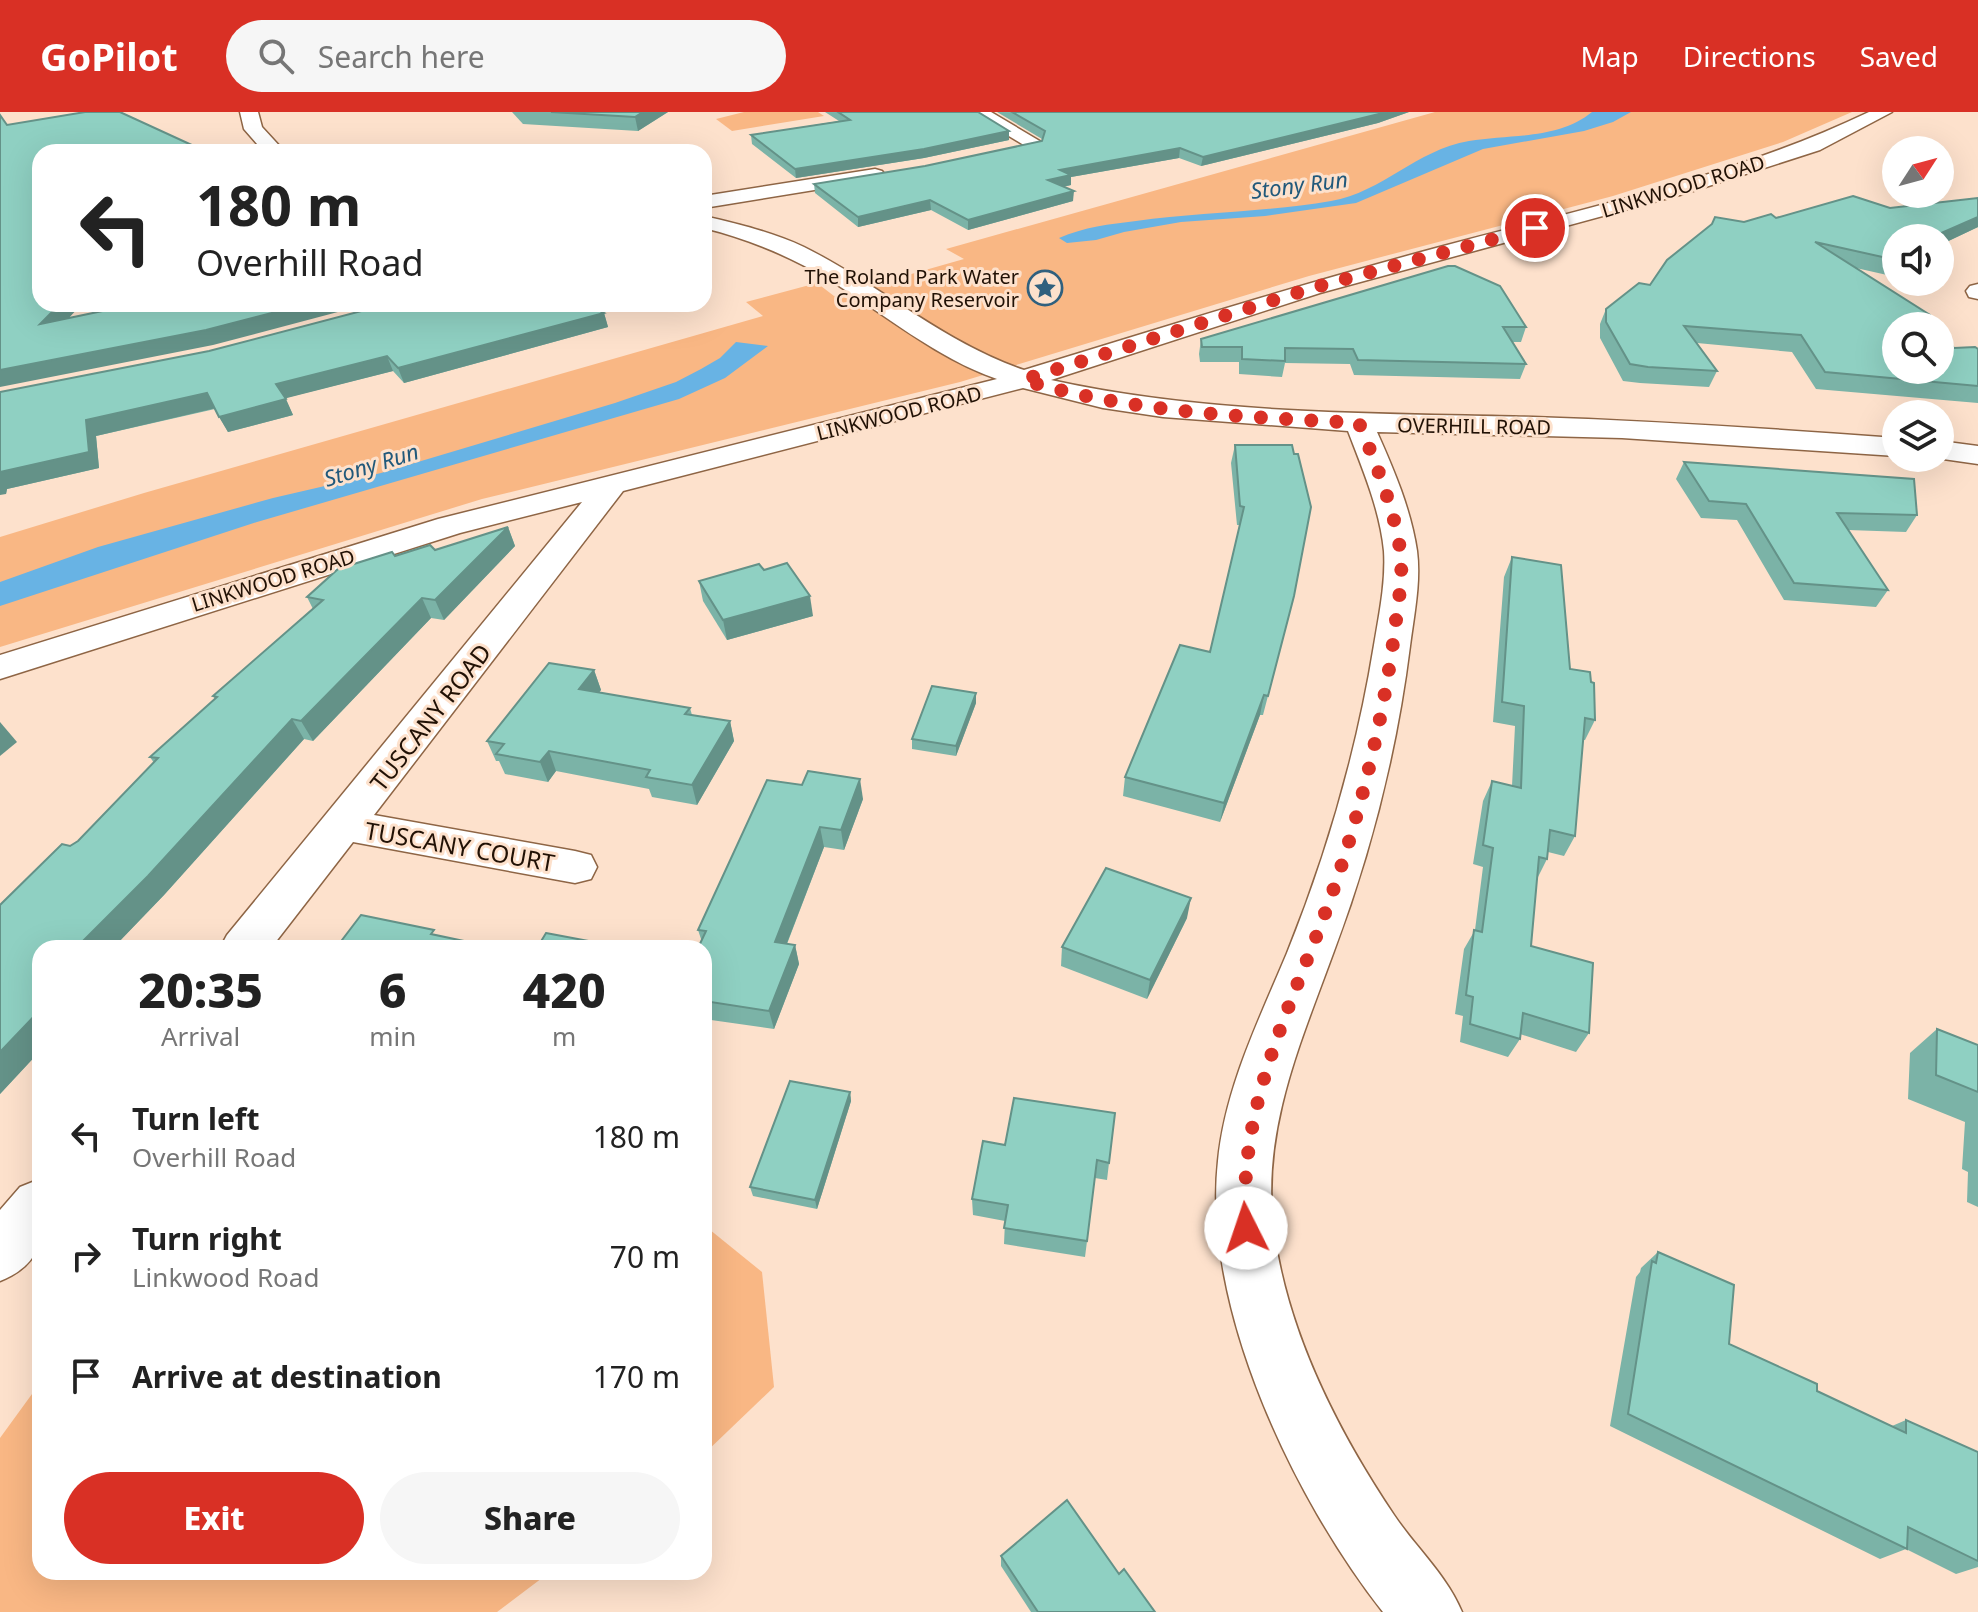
<!DOCTYPE html>
<html lang="en">
<head>
<meta charset="utf-8">
<style>
	:root { --surface:#fff; --page:#f6f6f6; --text:#222; --muted:#767676; --accent:#d93025 }
	body { margin:0; font-family:"Noto Sans",sans-serif; background:var(--page); color:var(--text); height:100vh; display:flex; flex-direction:column; font-size:30px; white-space:nowrap }
	* { box-sizing:border-box; margin:0 }
	p { font-size:26px; color:var(--muted) }
	.icon { flex:none; width:44px; height:44px; fill:none; stroke:currentColor; stroke-width:2; stroke-linecap:round; stroke-linejoin:round }
	.map { position:relative; flex:1; overflow:hidden }
	.side { position:absolute; left:32px; top:828px; width:680px; height:640px; display:flex; flex-direction:column; background:var(--surface); border-radius:24px; box-shadow:0 8px 32px #0002 }
	.side>* { flex:none }
	.guide { position:absolute; left:32px; top:32px; width:680px; height:168px; border-radius:24px; box-shadow:0 8px 32px #0002; background:#fff; color:var(--text); overflow:hidden }
	.needle { width:52px; rotate:54deg }
	.controls { position:absolute; left:1882px; top:24px; display:grid; gap:16px }
	.controls a { display:grid; place-items:center; width:72px; height:72px; border-radius:50%; background:var(--surface); box-shadow:0 8px 32px #0002; font-size:40px }
	.pin { position:absolute; display:grid; place-items:center; width:68px; height:68px; color:#fff; margin:-34px; border:4px solid #fff; border-radius:50%; box-shadow:0 2px 8px #0007 }
	.me { position:absolute; width:88px; margin:-44px; rotate:356deg; stroke-linejoin:round; filter:drop-shadow(0 0 6px #0008) }
	.turn { display:flex; align-items:center; gap:28px; height:168px; padding:0 32px; font-size:36px }
	.turn .icon { width:104px; height:104px; stroke-width:2.5 }
	.turn b { display:block; font-size:56px; line-height:68px }
	.eta { display:flex; justify-content:space-evenly; align-items:center; height:136px; text-align:center }
	.eta b { font-size:48px; font-weight:800; line-height:56px }
	.primary-button { display:flex; gap:16px; margin-top:auto; padding:16px 32px }
	.primary-button a { flex:1; height:92px; border-radius:48px; background:var(--accent); color:#fff; font-size:32px; font-weight:800; line-height:92px; text-align:center }
	.primary-button a+a { background:var(--page); color:var(--text) }
	ul { padding:0; list-style:none }
	li { display:flex; align-items:center; gap:24px; height:120px; padding:0 32px }
	li div { flex:1 }
	li b { display:block; font-size:30px }
	li em { font-style:normal }
	header { display:flex; align-items:center; gap:48px; box-sizing:border-box; height:112px; padding:0 40px; background:var(--accent); color:#fff }
	header strong { font-size:38px }
	nav { display:flex; gap:44px; margin-inline-start:auto; font-size:28px }
	.search { width:560px; height:72px; background:var(--page); display:flex; align-items:center; gap:20px; box-sizing:border-box; padding:0 28px; border-radius:44px; color:var(--muted); font-size:30px }
	.map>svg:first-child { display:block }
	.green { fill:#f9b784 }
	.water { fill:#68b3e4 }
	.lines { fill:none; stroke-linecap:round; stroke-linejoin:round }
	.minor-casing { stroke:#8e6545; stroke-width:3 }
	.minor { fill:#fff; fill-rule:evenodd }
	.wall { fill:#7bb3a7 }
	.shaded-wall { fill:#649288 }
	.building { fill:#8fd0c2; stroke:#649288; stroke-width:2 }
	.route { stroke:#d93025; stroke-width:14; stroke-dasharray:0 25.2 }
	.labels { text-anchor:middle; dominant-baseline:central; stroke-width:6; stroke-linejoin:round; paint-order:stroke }
	.far-street-label { font-size:20px; fill:#211105; stroke:#fde1cc }
	.far-poi-label { font-size:20px; fill:#211105; stroke:#fde1cc; text-anchor:end }
	.far-water-label { font-size:22px; font-style:italic; fill:#21597b; stroke:#fde1cc }
	.street-label { font-size:24px; fill:#211105; stroke:#fde1cc }
</style>
</head>
<body>
<header>
<strong>GoPilot</strong>
<div class="search"><svg class="icon" aria-label="search" viewBox="0 0 24 24"><circle cx="10" cy="10" r="6"/><path d="M15 15l6 6"/></svg>Search here</div>
<nav><a>Map</a><a>Directions</a><a>Saved</a></nav>
</header>
<div class="map">
<svg width="1978" height="1500" viewBox="0 0 1978 1500">
	<rect width="100%" height="100%" fill="#fde1cc"/>
	<g class="green">
		<path d="M744 0H818L824 4 732 19 716 7Z"/>
		<path d="M1435 0H1852L1783 30 1613 84 1309 164 960 270 482 387 0 535V425L144 381 763 204 746 190 817 171 834 184 964 147 946 137Z"/>
		<path d="M704 1113 762 1160 774 1275 704 1342Z"/>
		<path d="M40 1271V1460H550L497 1500H0V1326Z"/>
	</g>
	<g class="water">
		<path d="M1592 0H1631L1613 10 1584 19 1483 37 1356 91 1265 104 1181 110 1124 120 1096 128 1067 131 1059 126C1084 115 1110 112 1136 109 1200 100 1267 100 1331 89 1383 80 1416 38 1469 29 1509 22 1558 28 1592 0Z"/>
		<path d="M736 230 768 234 725 266 679 287 257 410 0 494V470L98 435 273 386 381 361 615 291 676 270 701 257 720 246Z"/>
	</g>
	<g class="lines">
		<g class="minor-casing">
			<g id="minor">
				<path d="M240 0H258L262 15 285 40H264L244 17Z"/>
				<path d="M969 0H991L1043 31 1034 37 1027 35Z"/>
				<path d="M1869 0H1892L1820 38 1687 81 1320 181 1051 268C1210 303 1371 301 1533 305 1654 309 1775 317 1896 326V344L1622 326 1377 320C1394 358 1411 398 1417 439 1421 470 1414 503 1410 534 1397 638 1371 741 1334 839 1301 930 1260 1020 1274 1120 1288 1222 1337 1318 1394 1403 1416 1436 1446 1462 1462 1500H1383C1294 1387 1202 1195 1218 1049 1225 976 1259 908 1287 841 1327 742 1357 638 1374 533 1379 503 1386 470 1384 439 1380 398 1363 358 1348 319L1163 305 1103 296 1023 276 623 379 374 703 575 739 591 743 597 755 591 767 575 771 353 730 271 836H220L227 823 582 390 460 421 0 567V543L438 407 997 267C936 246 883 201 828 167 789 144 749 127 704 116V104C738 112 772 120 804 135 879 172 944 231 1024 258 1161 216 1298 173 1436 136 1582 97 1733 65 1869 0Z"/>
				<path d="M875 57 882 59 885 63 882 67 704 96V84Z"/>
				<path d="M1978 172V187L1969 185 1966 179 1970 174Z"/>
				<path d="M1940 329 1978 334V352L1936 346H1940Z"/>
				<path d="M40 1067C40 1115 52 1148 0 1169V1098L20 1075Z"/>
			</g>
		</g>
		<use href="#minor" class="minor"/>
	</g>
	<g class="wall">
		<path d="M512 0H668L638 19 523 12Z"/>
		<path d="M825 0H978L1009 19V28L924 46 796 66 752 32 751 23 839 9Z"/>
		<path d="M997 0H1409L1378 11 1201 54 1179 46 1071 65V73L1063 75 1073 89 968 118 931 98 858 115 815 81 814 72 925 54 1042 29V27Z"/>
		<path d="M1978 86V115L1940 133V126H1896V165L1856 156 1954 236 1978 237V291L1816 277 1792 240 1697 231 1717 259 1709 275 1640 271 1623 269 1600 226V212L1606 197 1650 173 1744 110 1776 106 1890 96Z"/>
		<path d="M1448 154 1526 215 1521 230H1512L1526 252 1520 267 1354 263 1350 252 1285 251 1282 265 1239 262V250H1200L1199 242 1201 227Z"/>
		<path d="M388 192H598L592 194 604 201 608 215 404 271 393 259 285 286 293 303 228 320 215 297 96 324 99 356 7 377 6 382 0 280 209 239Z"/>
		<path d="M1235 333 1294 484 1263 603H1260L1220 710 1123 684 1125 665 1210 540 1240 413H1237L1231 351Z"/>
		<path d="M1684 350 1917 403 1906 420 1848 418 1888 478 1876 495 1784 488 1737 408 1701 406 1676 367Z"/>
		<path d="M508 415 515 434 444 508 431 506 313 629 304 627 164 783 113 836H40V939L0 982V793L62 732 70 734 78 729 154 651 150 645 215 587 213 584 313 497 307 485 338 457 392 440 395 444 430 433 435 438Z"/>
		<path d="M1512 445 1570 557 1595 608 1585 628H1583L1575 724 1564 744 1548 740 1547 747 1537 767 1531 834 1589 921 1576 940 1520 922V927L1508 945 1460 930 1463 904 1455 902 1464 837 1475 818 1483 755 1473 752 1483 689 1492 669 1512 674 1515 614 1493 610 1504 465Z"/>
		<path d="M764 458 813 504 727 528 703 489 699 469Z"/>
		<path d="M594 558 601 578 598 581 690 596 692 603 730 609 734 629 697 693 652 685 649 677 556 659 548 670 505 662 499 649H496L487 629Z"/>
		<path d="M976 581V591L956 644 912 637V627Z"/>
		<path d="M767 668 863 687 844 738 824 735 787 832 795 833 799 852 774 917 704 907V836L698 818Z"/>
		<path d="M1187 806 1147 887 1061 854 1062 835Z"/>
		<path d="M1937 917 1978 933V1095L1967 1090 1968 1060 1962 1057 1965 1010 1908 987 1910 941Z"/>
		<path d="M850 980 851 989 817 1097 753 1084 750 1075Z"/>
		<path d="M983 1029 1109 1051 1107 1068 1095 1066 1085 1145 1004 1132 1005 1109 973 1103 972 1087Z"/>
		<path d="M1658 1140 1729 1232 1817 1279 1892 1314 1906 1308 1978 1340V1455L1956 1462 1906 1437 1880 1447 1610 1314 1636 1165 1640 1160 1641 1156Z"/>
		<path d="M1001 1444 1119 1462 1155 1500H1031L1001 1454Z"/>
	</g>
	<g class="shaded-wall">
		<path d="M643 0H668L638 19 635 5Z"/>
		<path d="M1387 0H1409L1378 11 1201 54 1203 45Z"/>
		<path d="M1009 19V28L924 46 796 66 795 57Z"/>
		<path d="M1180 36 1179 46 1071 65V73L1048 78V68L1060 58Z"/>
		<path d="M1074 79 1073 89 968 118V108Z"/>
		<path d="M930 88 931 98 858 115V105Z"/>
		<path d="M1978 105V115L1940 133V126H1930Z"/>
		<path d="M60 192H82L49 227 40 212Z"/>
		<path d="M307 192H368L213 233 0 275V258Z"/>
		<path d="M604 201 608 215 404 271 398 256Z"/>
		<path d="M387 244 393 259 283 287 276 272Z"/>
		<path d="M207 281 216 296 96 324 99 356 7 377 6 382 0 383V360L86 308Z"/>
		<path d="M286 287 293 303 228 320 219 305Z"/>
		<path d="M508 415 515 434 444 508 435 488Z"/>
		<path d="M810 484 813 504 727 528 723 508Z"/>
		<path d="M422 486 431 506 313 629 301 609Z"/>
		<path d="M594 558 601 578 586 597 579 577Z"/>
		<path d="M976 581V591L956 644V634Z"/>
		<path d="M1264 583 1260 603 1220 710 1224 691Z"/>
		<path d="M292 607 304 627 164 783 113 836H76Z"/>
		<path d="M730 609 734 629 697 693 692 673Z"/>
		<path d="M0 610 17 630 0 644Z"/>
		<path d="M549 639 556 659 548 670 540 650Z"/>
		<path d="M860 667 863 687 844 738 841 718Z"/>
		<path d="M820 715 824 735 780 849 775 830Z"/>
		<path d="M1191 786 1187 806 1147 887 1150 868Z"/>
		<path d="M795 833 799 852 774 917 769 899Z"/>
		<path d="M40 898V939L0 982V940Z"/>
		<path d="M850 980 851 989 817 1097 815 1088Z"/>
	</g>
	<g class="building">
		<path d="M85 0H120L207 40H40V192H60L40 212 136 192H307L206 218 0 258V3L7 13Z"/>
		<path d="M551 0H643L635 5Z"/>
		<path d="M838 0H978L1009 19 924 37 795 57 751 23 850 8Z"/>
		<path d="M1012 0H1387L1203 45 1180 36 1060 58 1071 63 1048 68 1074 79 968 108 930 88 858 105 814 72 925 54 1042 29 1045 19Z"/>
		<path d="M1853 84 1890 96 1978 86V105L1930 126H1896V148L1815 130 1930 203 1938 214H1896V258H1940V217L1954 236 1975 235 1978 237V274L1825 260 1801 223 1684 214 1717 259 1648 255 1630 252 1606 210V197L1639 171 1650 173 1667 148 1712 112 1715 105 1744 110 1771 102 1776 106Z"/>
		<path d="M1448 154H1455L1500 174 1526 215H1503L1526 252 1358 248 1353 237 1285 236V249L1242 247V235H1202L1201 227Z"/>
		<path d="M388 192H587L604 201 398 256 387 244 276 272 286 287 219 305 207 281 86 308 89 340 0 360V280L209 239Z"/>
		<path d="M1235 333H1292L1294 342H1298L1311 395 1294 484 1268 584 1264 583 1224 691 1125 665 1180 533 1210 540 1244 395 1240 394Z"/>
		<path d="M1684 350 1914 367 1917 403 1837 401 1888 478 1794 471 1746 392 1709 389Z"/>
		<path d="M508 415 435 488 422 486 301 609 292 607 148 764 76 836H40V898L0 940V793L62 732 70 734 78 729 158 646 150 645 217 585 213 584 323 488 307 485 338 457 392 440 395 444 430 433 435 438Z"/>
		<path d="M1512 445 1561 453 1570 557 1590 560 1591 570 1594 571 1595 608 1585 606 1575 724 1550 718 1547 747 1539 745 1531 834 1593 851 1589 921 1523 901 1520 927 1470 912 1473 885 1466 883 1474 818 1482 820 1493 736 1483 733 1492 669 1521 676 1524 594 1502 590Z"/>
		<path d="M787 451 810 484 723 508 699 469 759 452 764 458Z"/>
		<path d="M549 551 594 558 579 577 690 596 685 602 730 609 692 673 646 665 650 658 549 639 540 650 496 642 504 632 487 629Z"/>
		<path d="M932 574 976 581 956 634 912 627Z"/>
		<path d="M808 659 860 667 841 718 820 715 775 830 795 833 769 899 704 889V836H698L706 819 698 818 767 668 802 673Z"/>
		<path d="M1106 756 1191 786 1150 868 1062 835Z"/>
		<path d="M361 803 434 818 431 822 497 836H336Z"/>
		<path d="M546 821 599 831 596 836H537Z"/>
		<path d="M1937 917 1978 933V980L1936 963Z"/>
		<path d="M790 969 850 980 815 1088 750 1075Z"/>
		<path d="M1014 986 1115 1001 1109 1051 1097 1048 1087 1129 1004 1116 1008 1093 972 1087 983 1029 1005 1033Z"/>
		<path d="M1658 1140 1734 1173 1729 1232 1817 1272V1279L1906 1321V1308L1978 1340V1449L1908 1415 1907 1437 1628 1302 1652 1149 1656 1151Z"/>
		<path d="M1067 1388 1119 1462 1124 1457 1155 1500H1038L1001 1444Z"/>
	</g>
	<g class="lines">
		<path class="route" d="M1246 1116C1238 1009 1280 917 1318 820 1355 724 1382 618 1395 516 1398 491 1404 462 1400 437 1393 393 1376 352 1359 311 1247 305 1132 301 1023 268L1312 176 1535 116"/>
	</g>
	<defs>
		<g id="sight-ring" transform="scale(1.8)"><circle r="9.5" fill="#fde1cc" stroke="#30607e" stroke-width="1.5"/><path d="M0-6L1.8-2.2L6-1.7L2.9 1.2L3.7 5.4L0 3.3L-3.7 5.4L-2.9 1.2L-6-1.7L-1.8-2.2Z" fill="#30607e"/></g>
	</defs>
	<g fill-rule="evenodd">
		<use href="#sight-ring" x="1045" y="176"/>
	</g>
	<g class="labels">
		<g class="far-street-label">
			<text transform="translate(1683 74) rotate(-17)">LINKWOOD ROAD</text>
			<text transform="translate(899 301) rotate(-14)">LINKWOOD ROAD</text>
			<text transform="translate(1474 314) rotate(1)">OVERHILL ROAD</text>
			<text transform="translate(273 468) rotate(-17)">LINKWOOD ROAD</text>
		</g>
		<g class="far-poi-label">
			<text x="1019" y="164">The Roland Park Water<tspan x="1019" dy="23">Company Reservoir</tspan></text>
		</g>
		<g class="far-water-label">
			<text transform="translate(1299 72) rotate(-7)">Stony Run</text>
			<text transform="translate(371 352) rotate(-17)">Stony Run</text>
		</g>
		<g class="street-label">
			<text transform="translate(430 605) rotate(-52)">TUSCANY ROAD</text>
			<text transform="translate(460 734) rotate(10)">TUSCANY COURT</text>
		</g>
	</g>
</svg>
<div class="controls">
<a><svg class="needle" viewBox="-14 -14 28 28"><path d="M0-13l5 13h-10z" fill="#e53935"/><path d="M0 13l5-13h-10z" fill="#767676"/></svg></a>
<a><svg class="icon" aria-label="sound" viewBox="0 0 24 24"><path d="M4 9h4l5-4v14l-5-4H4zM17 9q2 3 0 6"/></svg></a>
<a><svg class="icon" aria-label="search" viewBox="0 0 24 24"><circle cx="10" cy="10" r="6"/><path d="M15 15l6 6"/></svg></a>
<a><svg class="icon" aria-label="layers" viewBox="0 0 24 24"><path d="M12 4l9 5-9 5-9-5zM3 14l9 5 9-5"/></svg></a>
</div>
<div class="pin" style="left:1535px;top:116px;background:#d93025"><svg class="icon" aria-label="arrive" viewBox="0 0 24 24"><path d="M6 21V4h12l-3 4 3 4H6"/></svg></div>
<svg class="me" style="left:1246px;top:1116px" viewBox="-20 -20 40 40"><circle r="19" fill="#fff"/><path d="M0-13L10 11 0 6-10 11z" fill="#d93025"/></svg>
<div class="guide">
<div class="turn"><svg class="icon" aria-label="left" viewBox="0 0 24 24"><path d="M17 20v-9H6M10 6l-5 5 5 5"/></svg><div><b>180 m</b>Overhill Road</div></div>
</div>
<section class="side">
<div class="eta">
<div><b>20:35</b><p>Arrival</p></div>
<div><b>6</b><p>min</p></div>
<div><b>420</b><p>m</p></div>
</div>
<ul>
<li><svg class="icon" aria-label="left" viewBox="0 0 24 24"><path d="M17 20v-9H6M10 6l-5 5 5 5"/></svg><div><b>Turn left</b><p>Overhill Road</p></div><em>180 m</em></li>
<li><svg class="icon" aria-label="right" viewBox="0 0 24 24"><path d="M7 20v-9h11M14 6l5 5-5 5"/></svg><div><b>Turn right</b><p>Linkwood Road</p></div><em>70 m</em></li>
<li><svg class="icon" aria-label="arrive" viewBox="0 0 24 24"><path d="M6 21V4h12l-3 4 3 4H6"/></svg><div><b>Arrive at destination</b></div><em>170 m</em></li>
</ul>
<div class="primary-button"><a>Exit</a><a>Share</a></div>
</section>
</div>
</body>
</html>
